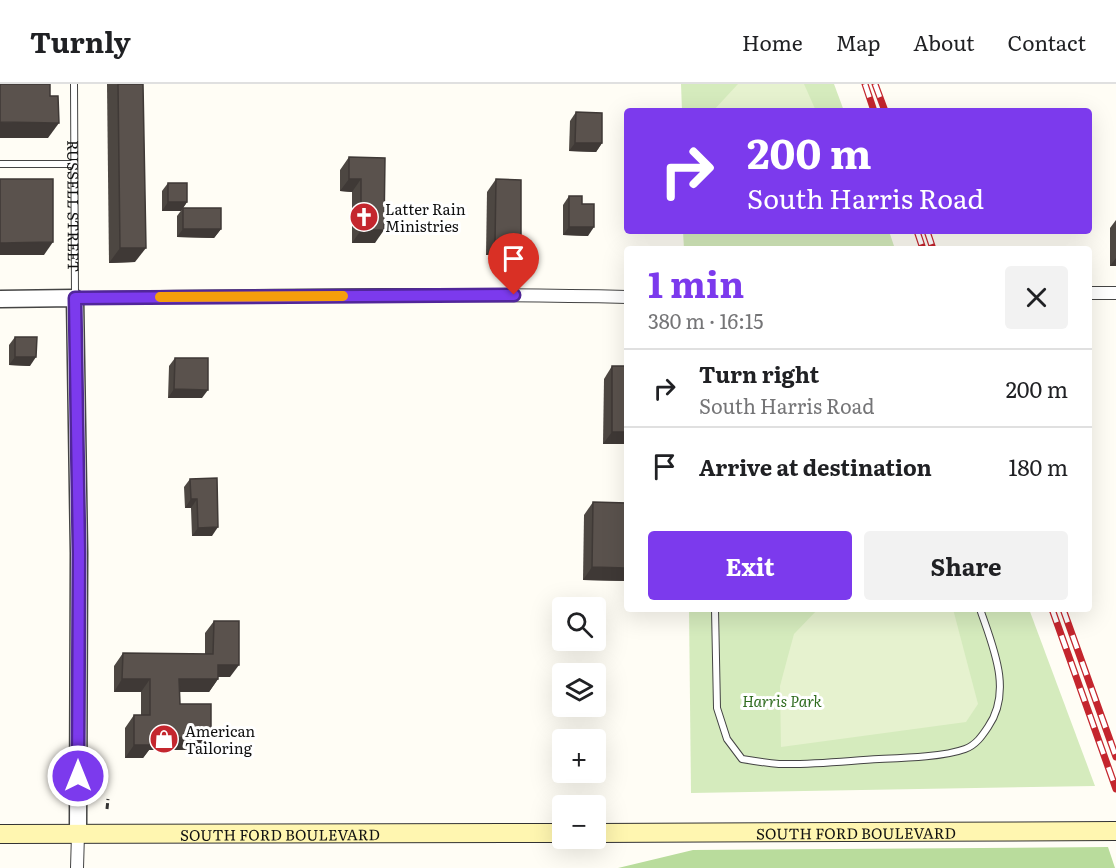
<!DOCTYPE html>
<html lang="en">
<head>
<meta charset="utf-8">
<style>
	:root { --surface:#fff; --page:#f2f2f2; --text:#202124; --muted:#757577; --line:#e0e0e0; --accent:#7c3aed }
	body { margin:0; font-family:Literata,serif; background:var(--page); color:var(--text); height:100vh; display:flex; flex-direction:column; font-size:22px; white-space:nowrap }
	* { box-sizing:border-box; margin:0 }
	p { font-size:20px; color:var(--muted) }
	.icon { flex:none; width:33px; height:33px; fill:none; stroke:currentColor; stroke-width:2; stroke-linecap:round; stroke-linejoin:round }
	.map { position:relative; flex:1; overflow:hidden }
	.side { position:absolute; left:624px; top:162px; width:468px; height:366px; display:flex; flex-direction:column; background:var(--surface); border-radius:6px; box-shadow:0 6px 24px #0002 }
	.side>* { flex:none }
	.banner { position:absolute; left:624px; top:24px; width:468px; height:126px; border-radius:6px; box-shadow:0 6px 24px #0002; background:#7c3aed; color:#fff; overflow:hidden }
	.fabs { position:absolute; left:552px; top:513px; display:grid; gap:12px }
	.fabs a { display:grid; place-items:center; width:54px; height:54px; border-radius:6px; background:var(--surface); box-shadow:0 6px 24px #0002; font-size:30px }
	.pin { position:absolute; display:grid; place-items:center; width:51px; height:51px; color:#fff; margin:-62px -26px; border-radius:50% 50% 50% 0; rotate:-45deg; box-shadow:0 0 6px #0007 }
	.pin .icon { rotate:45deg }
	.me { position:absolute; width:66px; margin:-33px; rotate:0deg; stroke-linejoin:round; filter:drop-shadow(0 0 4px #0008) }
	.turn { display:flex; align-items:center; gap:21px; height:126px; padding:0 24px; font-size:27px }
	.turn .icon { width:78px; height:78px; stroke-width:2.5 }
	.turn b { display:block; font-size:42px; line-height:51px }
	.round { display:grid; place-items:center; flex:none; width:63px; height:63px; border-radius:6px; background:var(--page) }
	.summary { display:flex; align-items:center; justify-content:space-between; height:102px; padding:0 24px }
	h1 { font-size:36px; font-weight:700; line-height:45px; color:var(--accent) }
	.button { display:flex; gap:12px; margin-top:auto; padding:12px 24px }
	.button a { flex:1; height:69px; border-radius:6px; background:var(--accent); color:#fff; font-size:24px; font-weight:700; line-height:69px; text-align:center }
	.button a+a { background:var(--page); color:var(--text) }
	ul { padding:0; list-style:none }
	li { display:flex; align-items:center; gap:18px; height:78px; padding:0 24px; border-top:2px solid var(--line) }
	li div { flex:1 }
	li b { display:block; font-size:22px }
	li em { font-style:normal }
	header { display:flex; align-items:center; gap:36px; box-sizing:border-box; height:84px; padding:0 30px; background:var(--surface); border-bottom:2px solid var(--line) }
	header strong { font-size:28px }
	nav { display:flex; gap:33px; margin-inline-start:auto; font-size:21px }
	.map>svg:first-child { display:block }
	.green { fill:#d5ebbd }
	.forest { fill:#b9dc9c }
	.pitch { fill:#e6f2cf }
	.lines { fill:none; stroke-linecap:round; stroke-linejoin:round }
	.service-casing { stroke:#444; stroke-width:8 }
	.minor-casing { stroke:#444; stroke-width:14 }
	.tertiary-casing { stroke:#444; stroke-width:19 }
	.secondary-casing { stroke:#333; stroke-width:20 }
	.path { stroke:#333; stroke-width:3; stroke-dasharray:6 3; stroke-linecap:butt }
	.service { stroke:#fff; stroke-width:6 }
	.minor { stroke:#fff; stroke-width:12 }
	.tertiary { stroke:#fff; stroke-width:16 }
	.secondary { stroke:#fff6b0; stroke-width:18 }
	.rail-casing { stroke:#c4262e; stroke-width:7 }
	.rail { stroke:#fff; stroke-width:4.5; stroke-dasharray:14; stroke-linecap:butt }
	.wall { fill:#4d4742 }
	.shaded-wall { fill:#3f3936 }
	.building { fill:#5a524d; stroke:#3f3936; stroke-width:1.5 }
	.route-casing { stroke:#51269a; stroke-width:15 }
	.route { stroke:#7c3aed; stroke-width:10 }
	.slow { stroke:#f59e0b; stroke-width:10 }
	.labels { text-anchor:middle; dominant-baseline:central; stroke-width:6; stroke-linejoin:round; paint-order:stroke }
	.street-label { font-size:15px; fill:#111; stroke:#fff }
	.poi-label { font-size:15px; fill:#111; stroke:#fff; text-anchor:start }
	.park-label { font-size:15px; font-style:italic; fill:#2f6b1f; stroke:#fff }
</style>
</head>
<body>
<header>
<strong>Turnly</strong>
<nav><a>Home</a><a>Map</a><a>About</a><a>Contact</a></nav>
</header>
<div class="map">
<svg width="1116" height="784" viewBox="0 0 1116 784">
	<rect width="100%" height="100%" fill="#fffdf5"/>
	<g class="green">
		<path d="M681 0H834L844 27H682Z"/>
		<path d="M683 147H889L895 165H684Z"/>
		<path d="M689 525H1029L1095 702 691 709Z"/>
	</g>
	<path class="forest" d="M1108 763 1115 784H618L693 766Z"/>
	<g class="pitch">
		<path d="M738 0H804L816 27H713Z"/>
		<path d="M818 525H953L978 620 966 638 781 663 780 602 788 572 794 550Z"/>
	</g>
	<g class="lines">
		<g class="service-casing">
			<g id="service">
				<path id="s1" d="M74 0 75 212"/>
				<path d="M0 80H74"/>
				<path d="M715 525 717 624 727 655 742 675C754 677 766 679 779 680 812 681 846 677 879 675 904 674 943 673 965 665 976 661 982 652 988 643 1013 607 993 563 980 525"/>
			</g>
		</g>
		<g class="minor-casing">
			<g id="minor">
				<path d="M1089 209H1116"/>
				<path d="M75 214C259 212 443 209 627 213"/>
				<path d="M77 784 78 750"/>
			</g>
		</g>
		<g class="tertiary-casing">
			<path id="tertiary" d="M0 215 75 214 79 469 78 750"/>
		</g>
		<g class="secondary-casing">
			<g id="secondary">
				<path id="s2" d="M596 749 1116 747"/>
				<path id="s3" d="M0 750 562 749"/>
			</g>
		</g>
		<path class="path" d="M107 725 108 715"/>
		<use href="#service" class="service"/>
		<use href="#minor" class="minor"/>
		<use href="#tertiary" class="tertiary"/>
		<use href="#secondary" class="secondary"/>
		<g class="rail-casing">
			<g id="rail">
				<path d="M865 0 874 27"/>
				<path d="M875 0 885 27"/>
				<path d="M917 147 923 165"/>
				<path d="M927 147 933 165"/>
				<path d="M1052 525 1116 705"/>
				<path d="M1063 525 1116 673"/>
			</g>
		</g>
		<use href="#rail" class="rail"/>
	</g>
	<g class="wall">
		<path d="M107 0H143L135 178 109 179Z"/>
		<path d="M576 28 602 59 596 68 569 67 570 37Z"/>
		<path d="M349 73 385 74 375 159H352V108L340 107V86Z"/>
		<path d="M496 95 521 159 512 171H486L487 108Z"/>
		<path d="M168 99 187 118 181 127H162V107Z"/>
		<path d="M569 112 582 120 588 152 563 151V121Z"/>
		<path d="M183 124 221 145 214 154 177 153V132Z"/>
		<path d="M1116 136V182H1110V144Z"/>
		<path d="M15 253 30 282 9 281V261Z"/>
		<path d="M175 274 202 314H168L169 282Z"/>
		<path d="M612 282 627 360H603L604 295Z"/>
		<path d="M190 395 212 452H192L191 424H185L184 403Z"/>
		<path d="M593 418 627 497 583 496 584 431Z"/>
		<path d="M214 537 230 593H218V595L209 608H179L180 620 211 653 203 666H149L143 674H125V644L134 631H141V608H114V582L123 569 205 570V549Z"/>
	</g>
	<g class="shaded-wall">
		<path d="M0 38 59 39 48 54H0Z"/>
		<path d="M575 59H602L596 68 569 67Z"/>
		<path d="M349 95H361L352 108 340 107Z"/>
		<path d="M168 118H187L181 127H162Z"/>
		<path d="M569 143H594L588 152 563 151Z"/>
		<path d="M183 145H221L214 154 177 153Z"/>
		<path d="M361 146H384L375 159H352Z"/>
		<path d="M53 158 44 171H0V159Z"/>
		<path d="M495 158 521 159 512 171H486Z"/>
		<path d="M120 164H146L135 178 109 179Z"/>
		<path d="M1116 174V182H1110Z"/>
		<path d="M15 273H36L30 282 9 281Z"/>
		<path d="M174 305 208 306 202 314H168Z"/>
		<path d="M612 348H627V360H603Z"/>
		<path d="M191 415H197L191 424H185Z"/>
		<path d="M218 443 212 452H192L198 444Z"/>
		<path d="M592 483 627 484V497L583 496Z"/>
		<path d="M218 581H239L230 593H209Z"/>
		<path d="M122 595H150L141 608H114Z"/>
		<path d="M179 595H218L209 608H170Z"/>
		<path d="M211 653 203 666H149L143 674H125L134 661 152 654Z"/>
	</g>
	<g class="building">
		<path d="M0 0H50V12H58L59 39 0 38Z"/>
		<path d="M118 0H143L146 164H120Z"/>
		<path d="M576 28 602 29V59H575Z"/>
		<path d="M349 73 385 74 384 146H361V95H349Z"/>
		<path d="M0 95H53V158L0 159Z"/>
		<path d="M496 95 521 96V159L495 158Z"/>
		<rect x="168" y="99" width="19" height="19"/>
		<path d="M569 112H582V120H594V143H569Z"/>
		<rect x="183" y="124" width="38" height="21"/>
		<path d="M15 253H37L36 273H15Z"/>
		<path d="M175 274H208V306L174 305Z"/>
		<rect x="612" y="282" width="15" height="66"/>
		<path d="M217 394 218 443 198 444 197 415H191L190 395Z"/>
		<path d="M593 418 627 419V484L592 483Z"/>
		<path d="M214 537H239V581H218V595H179L180 620H211V653L152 654V661H134V631H150V595H122L123 569 213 570Z"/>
	</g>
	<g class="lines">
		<g class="route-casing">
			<path id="route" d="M78 692 79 469 75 214 514 211"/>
		</g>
		<use href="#route" class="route"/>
		<path class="slow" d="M160 213 343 212"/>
	</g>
	<defs>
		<g id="church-disc" transform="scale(1.5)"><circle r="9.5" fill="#c4262e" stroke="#fff"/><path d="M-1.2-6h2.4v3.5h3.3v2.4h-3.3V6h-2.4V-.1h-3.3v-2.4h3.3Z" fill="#fff"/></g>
		<g id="shop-disc" transform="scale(1.5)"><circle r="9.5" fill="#c4262e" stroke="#fff"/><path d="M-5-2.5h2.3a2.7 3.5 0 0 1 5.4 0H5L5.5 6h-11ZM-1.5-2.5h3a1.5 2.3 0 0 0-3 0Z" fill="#fff"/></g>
	</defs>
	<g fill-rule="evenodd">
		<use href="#church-disc" x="364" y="133"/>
		<use href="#shop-disc" x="164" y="655"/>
	</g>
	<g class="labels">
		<g class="street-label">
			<text stroke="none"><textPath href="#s1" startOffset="122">RUSSELL STREET</textPath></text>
			<text stroke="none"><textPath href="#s2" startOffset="260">SOUTH FORD BOULEVARD</textPath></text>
			<text stroke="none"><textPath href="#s3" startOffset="280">SOUTH FORD BOULEVARD</textPath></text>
		</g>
		<g class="poi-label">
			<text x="385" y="124">Latter Rain<tspan x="385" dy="17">Ministries</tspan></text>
			<text x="185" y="646">American<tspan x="185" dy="17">Tailoring</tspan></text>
		</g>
		<g class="park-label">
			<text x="782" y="616">Harris Park</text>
		</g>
	</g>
</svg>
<div class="fabs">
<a><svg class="icon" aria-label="search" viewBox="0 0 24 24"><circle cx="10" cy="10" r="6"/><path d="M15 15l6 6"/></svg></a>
<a><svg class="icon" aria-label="layers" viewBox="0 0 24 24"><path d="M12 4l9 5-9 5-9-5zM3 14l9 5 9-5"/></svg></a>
<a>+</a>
<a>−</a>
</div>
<div class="pin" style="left:514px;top:211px;background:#d93025"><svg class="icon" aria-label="arrive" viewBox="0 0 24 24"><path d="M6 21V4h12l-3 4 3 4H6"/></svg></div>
<svg class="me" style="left:78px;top:692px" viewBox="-20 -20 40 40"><circle r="17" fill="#7c3aed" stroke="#fff" stroke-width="3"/><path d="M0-11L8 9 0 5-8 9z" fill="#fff"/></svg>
<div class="banner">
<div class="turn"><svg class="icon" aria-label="right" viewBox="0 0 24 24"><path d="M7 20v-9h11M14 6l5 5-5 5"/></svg><div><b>200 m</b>South Harris Road</div></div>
</div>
<section class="side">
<div class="summary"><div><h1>1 min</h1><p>380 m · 16:15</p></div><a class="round"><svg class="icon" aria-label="close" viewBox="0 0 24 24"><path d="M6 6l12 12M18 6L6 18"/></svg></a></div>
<ul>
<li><svg class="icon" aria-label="right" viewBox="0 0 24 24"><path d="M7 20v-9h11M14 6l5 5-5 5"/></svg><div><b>Turn right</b><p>South Harris Road</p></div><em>200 m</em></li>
<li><svg class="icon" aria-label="arrive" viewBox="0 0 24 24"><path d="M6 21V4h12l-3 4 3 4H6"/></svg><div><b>Arrive at destination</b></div><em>180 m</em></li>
</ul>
<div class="button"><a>Exit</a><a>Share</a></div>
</section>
</div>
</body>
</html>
